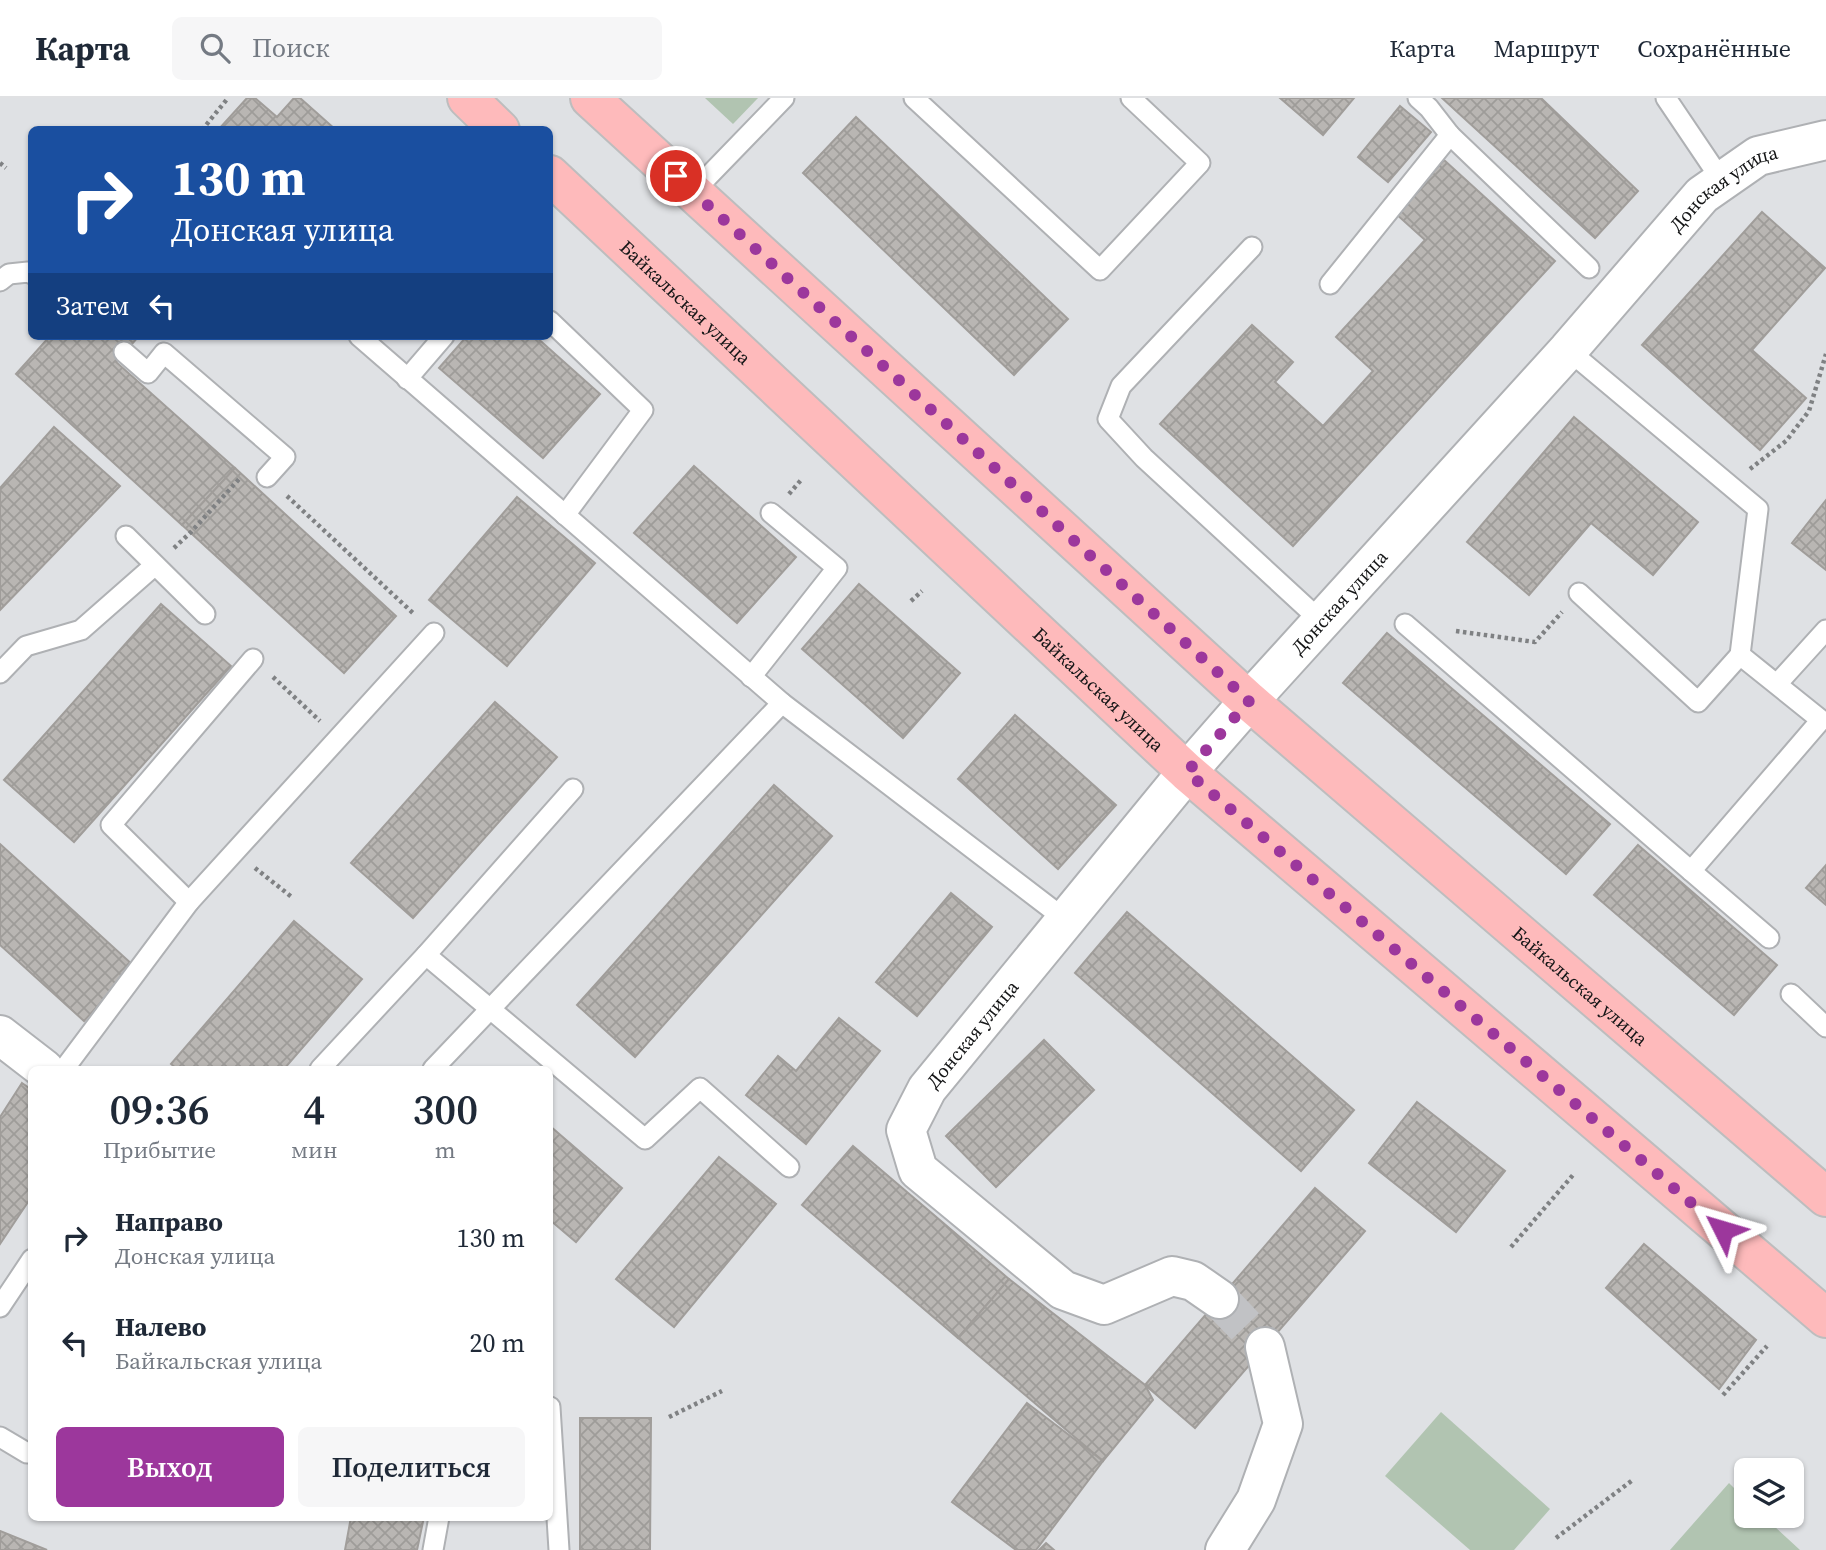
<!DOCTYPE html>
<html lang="ru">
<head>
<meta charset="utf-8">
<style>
	:root { --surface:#fff; --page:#f6f6f7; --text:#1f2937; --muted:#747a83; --line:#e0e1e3; --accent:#9c379c }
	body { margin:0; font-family:"Source Serif 4",serif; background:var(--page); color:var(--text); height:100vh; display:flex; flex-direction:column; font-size:26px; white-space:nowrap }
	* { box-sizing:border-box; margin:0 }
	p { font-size:23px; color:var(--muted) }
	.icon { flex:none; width:38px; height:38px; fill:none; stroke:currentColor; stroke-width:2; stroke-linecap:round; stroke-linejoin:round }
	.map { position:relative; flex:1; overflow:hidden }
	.side { position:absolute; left:28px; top:968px; width:525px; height:455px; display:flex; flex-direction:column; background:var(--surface); border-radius:10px; box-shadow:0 2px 5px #0004 }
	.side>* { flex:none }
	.top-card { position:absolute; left:28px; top:28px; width:525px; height:214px; border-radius:10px; box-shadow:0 2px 5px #0004; background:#1a4fa0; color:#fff; overflow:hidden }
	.buttons { position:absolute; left:1734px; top:1360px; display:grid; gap:14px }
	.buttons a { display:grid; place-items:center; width:70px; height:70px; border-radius:10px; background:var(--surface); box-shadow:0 2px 5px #0004; font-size:35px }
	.pin { position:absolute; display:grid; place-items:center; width:60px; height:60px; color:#fff; margin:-30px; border:4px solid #fff; border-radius:50%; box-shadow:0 2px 7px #0007 }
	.me { position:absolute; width:77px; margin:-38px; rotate:310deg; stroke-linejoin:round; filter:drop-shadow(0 0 5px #0008) }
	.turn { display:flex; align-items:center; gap:24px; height:147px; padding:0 28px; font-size:32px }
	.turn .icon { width:91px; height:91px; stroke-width:2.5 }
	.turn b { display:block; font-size:49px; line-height:60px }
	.then { display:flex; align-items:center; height:66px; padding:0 28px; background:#0003; gap:14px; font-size:26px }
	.eta { display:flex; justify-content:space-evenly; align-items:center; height:119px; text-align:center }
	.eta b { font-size:42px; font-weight:600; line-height:49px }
	.primary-button { display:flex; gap:14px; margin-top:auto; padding:14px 28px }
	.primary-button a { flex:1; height:80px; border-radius:10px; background:var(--accent); color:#fff; font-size:28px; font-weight:600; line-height:80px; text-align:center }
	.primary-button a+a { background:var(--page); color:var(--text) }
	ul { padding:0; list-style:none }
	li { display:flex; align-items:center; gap:21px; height:105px; padding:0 28px }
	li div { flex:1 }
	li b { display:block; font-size:26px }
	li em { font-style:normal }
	header { display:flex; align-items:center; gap:42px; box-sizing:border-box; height:98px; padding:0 35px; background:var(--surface); border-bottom:2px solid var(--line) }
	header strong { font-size:33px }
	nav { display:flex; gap:38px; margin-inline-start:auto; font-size:24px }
	.search { width:490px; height:63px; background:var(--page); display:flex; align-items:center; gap:18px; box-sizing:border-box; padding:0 24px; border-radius:10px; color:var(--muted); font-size:26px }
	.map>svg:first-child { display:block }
	.grass { fill:#b1c4b1 }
	.building { fill:url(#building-cross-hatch); stroke:#a09d9a; stroke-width:2 }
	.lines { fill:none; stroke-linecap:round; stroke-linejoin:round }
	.minor-tunnel { stroke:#c1c2c5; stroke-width:38; stroke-dasharray:38 19; stroke-linecap:butt }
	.service-casing { stroke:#afb1b4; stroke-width:23 }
	.minor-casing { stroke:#afb1b4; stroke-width:42 }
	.primary-casing { stroke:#bdbdbe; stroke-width:42 }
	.path { stroke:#7f8183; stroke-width:4.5; stroke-dasharray:3.5 3.5; stroke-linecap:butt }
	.service { stroke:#fff; stroke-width:19 }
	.minor { stroke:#fff; stroke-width:38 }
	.primary { stroke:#febabb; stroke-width:38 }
	.route { stroke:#9c379c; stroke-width:12; stroke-dasharray:0 21.6 }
	.labels { text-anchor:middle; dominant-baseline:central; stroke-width:7; stroke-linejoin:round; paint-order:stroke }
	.street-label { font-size:19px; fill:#141516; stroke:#fff }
</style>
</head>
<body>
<header>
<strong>Карта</strong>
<div class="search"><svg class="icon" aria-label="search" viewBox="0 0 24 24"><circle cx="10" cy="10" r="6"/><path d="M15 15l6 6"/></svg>Поиск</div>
<nav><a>Карта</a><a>Маршрут</a><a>Сохранённые</a></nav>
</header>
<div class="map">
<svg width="1826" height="1452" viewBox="0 0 1826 1452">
	<defs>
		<pattern id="building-cross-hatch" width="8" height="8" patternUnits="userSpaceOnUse" patternTransform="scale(1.75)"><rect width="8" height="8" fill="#b9b6b3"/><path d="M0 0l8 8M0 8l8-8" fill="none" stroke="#9e9c99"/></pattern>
	</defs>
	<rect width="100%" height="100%" fill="#dfe1e4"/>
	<g class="grass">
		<path d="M705 0H758L733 26Z"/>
		<path d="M1441 1314 1550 1411 1514 1452H1470L1385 1378Z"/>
		<path d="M1729 1385 1746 1402V1418H1763L1800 1452H1670Z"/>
	</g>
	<g class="building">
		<path d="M247 0H255L277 19 294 0H300L336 32H218Z"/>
		<path d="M1280 0H1354L1323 37Z"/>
		<path d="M1442 0H1541L1638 93 1595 140Z"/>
		<path d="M1400 8 1431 34 1388 84 1358 59Z"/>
		<path d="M856 19 1068 221 1014 277 803 75Z"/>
		<path d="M1444 62 1555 163 1293 448 1160 326 1252 227 1293 264 1275 284 1323 328 1373 273 1336 239 1425 142 1395 115Z"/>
		<path d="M1762 114 1825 170 1752 252 1806 300 1760 352 1642 247Z"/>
		<path d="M50 238H139L116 264 235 370 182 427 16 276Z"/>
		<path d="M467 238H535L600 296 543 360 439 270Z"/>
		<path d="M1574 319 1698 424 1653 477 1591 425 1529 497 1467 444Z"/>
		<path d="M54 329 120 388 0 512V390Z"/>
		<path d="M694 368 796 459 737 525 634 435Z"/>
		<path d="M235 370 396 518 344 575 182 427Z"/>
		<path d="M517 399 595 465 507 568 429 502Z"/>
		<path d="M1826 402V472L1792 445Z"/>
		<path d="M859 486 960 575 903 640 802 551Z"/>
		<path d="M161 506 231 568 74 744 4 682Z"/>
		<path d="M1387 535 1610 726 1566 776 1343 585Z"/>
		<path d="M495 604 557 659 413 820 351 765Z"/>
		<path d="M1015 617 1116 707 1058 771 958 681Z"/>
		<path d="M774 687 832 738 635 959 577 907Z"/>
		<path d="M0 746 134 868 84 923 0 847Z"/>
		<path d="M1638 747 1777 867 1734 917 1594 797Z"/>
		<path d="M1826 767V807L1806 790Z"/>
		<path d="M951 795 992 829 917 918 876 884Z"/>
		<path d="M1127 814 1354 1012 1301 1073 1075 875Z"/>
		<path d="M294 823 362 881 284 971H177L171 966Z"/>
		<path d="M839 920 880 953 806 1046 746 997 778 958 796 973Z"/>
		<path d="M1044 942 1094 992 996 1089 946 1038Z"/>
		<path d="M22 985 32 992V1098L0 1146V1019Z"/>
		<path d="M1417 1004 1505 1073 1456 1134 1369 1065Z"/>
		<path d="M550 1028 622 1090 576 1144 550 1122Z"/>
		<path d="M853 1048 1009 1181 958 1240 802 1107Z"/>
		<path d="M719 1059 776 1106 674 1229 616 1181Z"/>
		<path d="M1315 1090 1365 1133 1195 1330 1145 1287Z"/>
		<path d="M1644 1146 1756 1242 1719 1291 1606 1190Z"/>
		<path d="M1009 1181 1145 1287 1153 1302 1103 1363 958 1240Z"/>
		<path d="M1027 1305 1103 1363 1036 1452H1016L952 1404Z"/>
		<path d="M580 1320H651L650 1452H580Z"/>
		<path d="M351 1419H424L417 1452H345Z"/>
		<path d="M0 1433 47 1452H0Z"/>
		<path d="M1046 1445 1054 1452H1039Z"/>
	</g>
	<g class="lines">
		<path class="minor-tunnel" d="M1219 1201 1265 1249"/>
		<g class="service-casing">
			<g id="service">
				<path d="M914 0 1100 172 1200 65 1131 0"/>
				<path d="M1418 0 1429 10 1450 37"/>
				<path d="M1666 0 1722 83"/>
				<path d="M693 94 784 0"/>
				<path d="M1252 149 1121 288 1108 321 1144 360 1322 524"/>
				<path d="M0 183 9 176 28 174 32 176"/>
				<path d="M1330 186 1450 37 1589 170"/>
				<path d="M550 223 643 312 565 417"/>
				<path d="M359 238 782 605 1066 822"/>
				<path d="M124 254 148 275 164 255 285 359 267 379"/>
				<path d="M407 281 444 238"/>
				<path d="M126 438 205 516"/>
				<path d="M1579 495 1698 604 1740 557"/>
				<path d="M1405 526 1691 773 1821 622 1740 557 1758 411 1568 252"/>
				<path d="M0 575 26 548 81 532 155 467"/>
				<path d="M751 579 837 470 771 415"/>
				<path d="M1777 586 1826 532"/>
				<path d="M573 691 426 857 645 1041 700 990 789 1069"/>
				<path d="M1691 773 1769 840"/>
				<path d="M189 804 111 727 253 561"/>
				<path d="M1791 896 1826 929"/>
				<path d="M64 971 189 804 434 535"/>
				<path d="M320 971 426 857"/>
				<path d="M433 971 782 605"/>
				<path d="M0 1209 32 1161"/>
				<path d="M550 1309 559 1452"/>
				<path d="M0 1339 27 1355 32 1354"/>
				<path d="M433 1452 439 1419"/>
			</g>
		</g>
		<g class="minor-casing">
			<g id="minor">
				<path d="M0 937 44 971"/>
				<path id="s1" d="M1219 1201 1193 1183 1172 1178 1104 1207 1063 1192 918 1072 906 1032 927 991 1187 674 1249 603 1568 252 1702 97 1758 58 1826 42"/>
				<path d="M1225 1452 1256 1402 1283 1326 1265 1249"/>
			</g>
		</g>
		<g class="primary-casing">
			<g id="primary">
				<path d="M467 0 500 32"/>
				<path id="s2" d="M590 0 1249 603 1826 1099"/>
				<path id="s3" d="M550 77 1187 674 1826 1220"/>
			</g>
		</g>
		<g class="path">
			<path d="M202 32 228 0"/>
			<path d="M0 65 6 70"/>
			<path d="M1750 371 1786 343 1809 313 1826 256"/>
			<path d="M789 396 801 382"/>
			<path d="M287 398 414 516"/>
			<path d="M174 450 191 434 240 380"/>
			<path d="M911 503 922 493"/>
			<path d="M1456 533 1535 544 1562 514"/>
			<path d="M273 579 320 623"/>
			<path d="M255 770 293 800"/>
			<path d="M1511 1149 1573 1077"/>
			<path d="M1723 1297 1767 1248"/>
			<path d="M669 1319 722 1293"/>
			<path d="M1556 1440 1634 1381"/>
		</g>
		<use href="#service" class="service"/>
		<use href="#minor" class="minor"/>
		<use href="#primary" class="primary"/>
	</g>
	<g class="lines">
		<path class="route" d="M676 78 1249 603 1187 674 1723 1132"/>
	</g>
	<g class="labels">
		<g class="street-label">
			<text stroke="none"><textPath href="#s1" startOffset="1652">Донская улица</textPath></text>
			<text stroke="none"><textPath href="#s3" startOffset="186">Байкальская улица</textPath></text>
			<text stroke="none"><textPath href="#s1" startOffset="1085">Донская улица</textPath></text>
			<text stroke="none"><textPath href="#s3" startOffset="752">Байкальская улица</textPath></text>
			<text stroke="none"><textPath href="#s2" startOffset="1330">Байкальская улица</textPath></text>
			<text stroke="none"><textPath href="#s1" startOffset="518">Донская улица</textPath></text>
		</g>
	</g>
</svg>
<div class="buttons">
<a><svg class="icon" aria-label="layers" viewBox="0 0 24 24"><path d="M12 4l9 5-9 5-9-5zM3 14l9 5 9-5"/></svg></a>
</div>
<div class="pin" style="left:676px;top:78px;background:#d93025"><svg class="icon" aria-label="arrive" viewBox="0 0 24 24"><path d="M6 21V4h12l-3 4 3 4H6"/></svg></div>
<svg class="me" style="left:1723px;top:1132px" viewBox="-20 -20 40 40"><path d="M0-17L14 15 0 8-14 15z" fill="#9c379c" stroke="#fff" stroke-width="4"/></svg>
<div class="top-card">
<div class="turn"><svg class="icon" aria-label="right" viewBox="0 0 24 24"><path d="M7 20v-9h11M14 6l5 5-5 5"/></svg><div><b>130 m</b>Донская улица</div></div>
<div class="then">Затем<svg class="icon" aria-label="left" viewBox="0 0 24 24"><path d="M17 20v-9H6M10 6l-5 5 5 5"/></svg></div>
</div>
<section class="side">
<div class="eta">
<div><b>09:36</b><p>Прибытие</p></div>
<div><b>4</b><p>мин</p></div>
<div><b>300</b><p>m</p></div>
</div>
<ul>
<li><svg class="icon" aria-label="right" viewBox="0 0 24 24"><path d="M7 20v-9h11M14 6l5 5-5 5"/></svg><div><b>Направо</b><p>Донская улица</p></div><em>130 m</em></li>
<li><svg class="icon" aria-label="left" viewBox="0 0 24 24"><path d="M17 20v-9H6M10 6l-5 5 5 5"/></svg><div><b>Налево</b><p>Байкальская улица</p></div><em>20 m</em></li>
</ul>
<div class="primary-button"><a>Выход</a><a>Поделиться</a></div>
</section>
</div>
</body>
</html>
